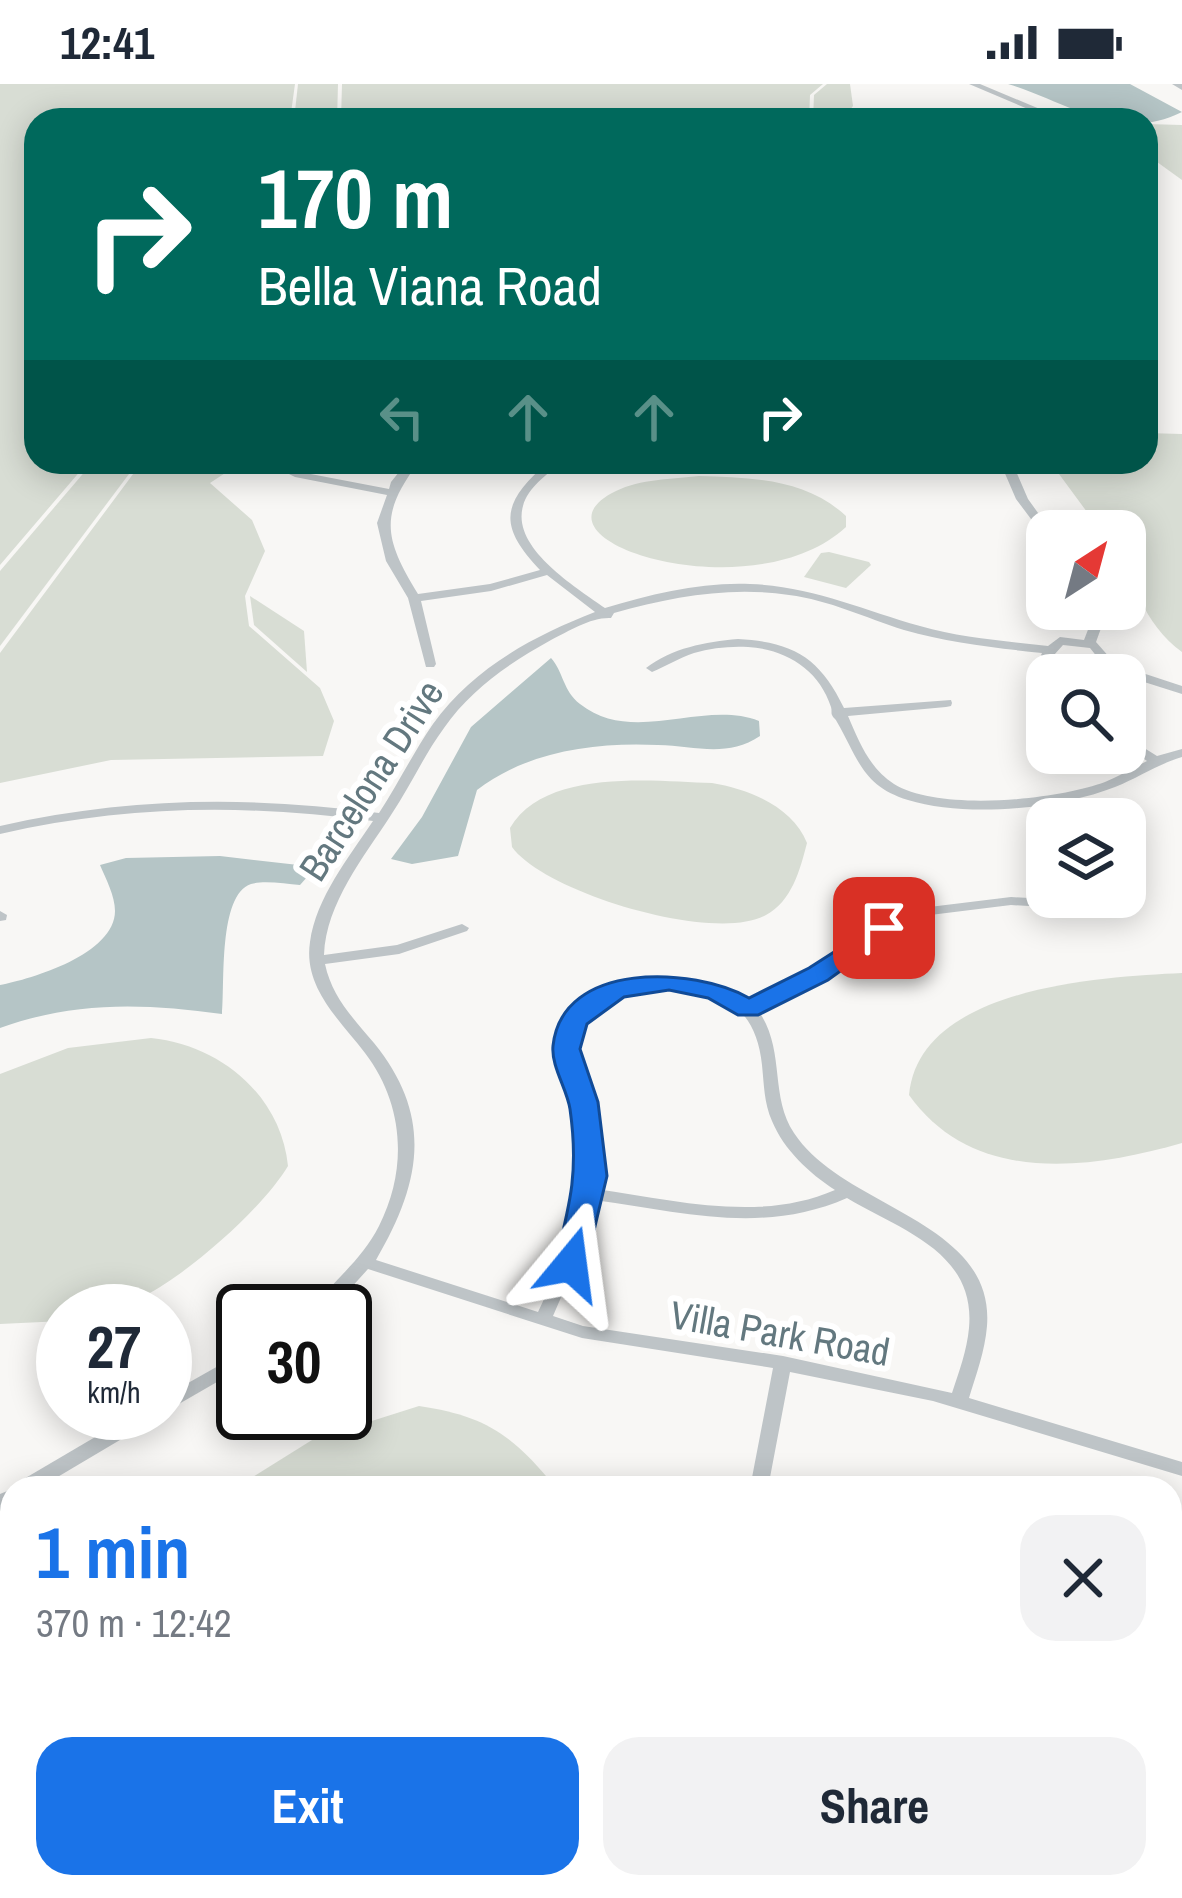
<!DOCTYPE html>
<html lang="en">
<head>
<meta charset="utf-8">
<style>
	:root { --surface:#fff; --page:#f2f2f3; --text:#1f2937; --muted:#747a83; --accent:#1a73e8 }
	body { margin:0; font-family:"Archivo Narrow",sans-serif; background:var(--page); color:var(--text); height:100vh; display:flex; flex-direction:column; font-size:45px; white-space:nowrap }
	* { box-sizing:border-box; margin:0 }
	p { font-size:39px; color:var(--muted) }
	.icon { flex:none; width:66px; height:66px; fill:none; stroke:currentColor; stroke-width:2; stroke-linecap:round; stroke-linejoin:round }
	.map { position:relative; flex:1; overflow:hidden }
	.panel { position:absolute; left:0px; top:1392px; width:1182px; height:423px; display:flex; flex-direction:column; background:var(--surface); border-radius:36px 36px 0 0; box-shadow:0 6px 30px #0003 }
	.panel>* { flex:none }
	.top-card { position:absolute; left:24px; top:24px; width:1134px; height:366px; border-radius:36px; box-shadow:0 6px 30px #0003; background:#00695c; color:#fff; overflow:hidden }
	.needle { width:78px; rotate:36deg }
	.buttons { position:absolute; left:1026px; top:426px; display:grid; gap:24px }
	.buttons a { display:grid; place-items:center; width:120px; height:120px; border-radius:24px; background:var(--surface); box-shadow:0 6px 30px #0003; font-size:60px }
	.speed { position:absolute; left:36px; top:1200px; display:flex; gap:24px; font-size:60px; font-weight:700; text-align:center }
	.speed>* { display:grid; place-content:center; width:156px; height:156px; border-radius:50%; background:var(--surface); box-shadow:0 6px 30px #0003; line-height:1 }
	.speed small { font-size:30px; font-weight:400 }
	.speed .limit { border:6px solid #111; border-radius:18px; background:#fff; color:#111 }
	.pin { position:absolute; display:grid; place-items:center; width:102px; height:102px; color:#fff; margin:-51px; border-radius:24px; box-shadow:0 6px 18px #0006 }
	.me { position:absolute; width:132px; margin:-66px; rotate:16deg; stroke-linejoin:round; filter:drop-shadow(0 0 9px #0008) }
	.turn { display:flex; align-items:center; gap:42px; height:252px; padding:0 36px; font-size:54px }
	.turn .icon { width:156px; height:156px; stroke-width:2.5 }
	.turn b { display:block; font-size:84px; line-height:102px }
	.lanes { display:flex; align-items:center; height:114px; padding:0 36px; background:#0003; justify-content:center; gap:60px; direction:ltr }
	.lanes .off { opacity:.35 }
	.round { display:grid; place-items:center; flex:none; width:126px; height:126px; border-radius:36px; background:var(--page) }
	.head { display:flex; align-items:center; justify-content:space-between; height:204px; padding:0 36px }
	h1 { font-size:72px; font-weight:800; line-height:90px; color:var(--accent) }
	.button { display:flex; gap:24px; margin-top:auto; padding:24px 36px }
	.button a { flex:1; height:138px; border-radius:36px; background:var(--accent); color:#fff; font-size:48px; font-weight:800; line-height:138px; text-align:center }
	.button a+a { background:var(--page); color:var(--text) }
	.status { display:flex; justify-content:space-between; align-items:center; height:84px; padding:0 60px; background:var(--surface); direction:ltr }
	.status svg { height:33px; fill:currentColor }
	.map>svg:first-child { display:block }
	.green { fill:#d8ddd4 }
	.water { fill:#b5c5c6 }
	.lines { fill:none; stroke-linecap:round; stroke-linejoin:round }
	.minor { fill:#bec4c7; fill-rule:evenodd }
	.route { fill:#1a73e8; stroke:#114b97; stroke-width:3 }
	.labels { text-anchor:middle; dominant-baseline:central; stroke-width:12; stroke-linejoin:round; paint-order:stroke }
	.street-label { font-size:39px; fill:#63787f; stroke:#fff }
</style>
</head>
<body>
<div class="status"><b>12:41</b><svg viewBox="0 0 49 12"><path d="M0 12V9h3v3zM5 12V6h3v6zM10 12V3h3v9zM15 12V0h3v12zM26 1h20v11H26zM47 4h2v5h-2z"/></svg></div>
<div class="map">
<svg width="1182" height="1814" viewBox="0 0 1182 1814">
	<rect width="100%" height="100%" fill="#f8f7f5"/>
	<g class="green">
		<path d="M0 0H295L290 36H36V378H88L0 481Z"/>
		<path d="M298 0H338L337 36H294Z"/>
		<path d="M342 0H823L810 11 809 36H341Z"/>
		<path d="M827 0H850L853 22 842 36H813L814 11Z"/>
		<path d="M1146 40 1182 41V96L1146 70Z"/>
		<path d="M1146 349 1182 350V568C1145 541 1125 492 1125 447H1101L1059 390 1066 378H1146Z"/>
		<path d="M93 378H138L0 562V487Z"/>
		<path d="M142 378H242L210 399 252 436 265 467 245 512 249 542 320 604 334 637 323 672 111 676 0 699V569Z"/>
		<path d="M699 392C751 394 805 394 846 432V443C752 530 515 456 616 407 640 395 672 395 699 392Z"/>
		<path d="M829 468 869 478 871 481 846 504 804 493 821 469Z"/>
		<path d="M250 512 304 547 307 588 254 541Z"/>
		<path d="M712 699C749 705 793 723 807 759 800 786 792 817 766 831 716 860 545 809 512 763L510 744C545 684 653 697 712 699Z"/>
		<path d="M1182 889V1059C1088 1086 973 1101 909 1011 919 903 1099 893 1182 889Z"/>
		<path d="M151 954C221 961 281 1012 288 1082 260 1129 164 1214 110 1226 95 1229 78 1227 63 1227V1237L0 1240V990L68 964Z"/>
		<path d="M419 1322C486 1332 513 1351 556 1404H235L312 1356Z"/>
		<path d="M12 1681V1803H380L362 1814H0V1714Z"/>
	</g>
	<g class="water">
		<path d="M1008 0H1130L1182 28C1120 59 1069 19 1008 0Z"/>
		<path d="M551 574C563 587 563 607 580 620 633 662 703 615 759 637L760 652C727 674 695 662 658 661 595 658 528 667 477 706L458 772 412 780 391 775 422 733 471 643Z"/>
		<path d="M220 772 316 783 300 801C285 800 265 796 251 800 218 811 225 900 222 930 143 919 75 917 0 944V901C32 895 115 870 115 827 115 812 106 795 100 781L126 774Z"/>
		<path d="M1170 1472 1182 1475V1677L1170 1688Z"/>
	</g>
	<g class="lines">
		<g class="minor">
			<path d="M969 0H980L1066 36H1054Z"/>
			<path d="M1172 0H1182V6Z"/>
			<path d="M952 28H958L966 36H957L951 30Z"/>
			<path d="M407 378H419C378 431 385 456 418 510L490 500 540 486C496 440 503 418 548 378H561C547 391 528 403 523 422 511 464 576 503 605 524 652 510 701 498 750 500 811 502 863 526 920 542 962 554 1005 557 1048 562L1060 553 1084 556 1096 525H1108L1096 558 1111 575 1109 578 1182 602V610L1100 584 1083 589 1063 587 1048 580 1041 571 1042 569C996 564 949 559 904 546 866 534 829 516 789 511 729 502 672 513 614 529L611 534C591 533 569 547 551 556 511 578 471 605 444 644 424 671 410 703 391 731 364 773 326 819 324 871L397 861 462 840 469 844 467 847 399 870 325 880C332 913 353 934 374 959 434 1033 421 1099 376 1176L538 1228C569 1164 592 1096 577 1024 572 1001 554 978 560 954 578 880 700 881 749 918L813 887 913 825 1011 813 1082 817 1098 813H1123L1121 816 1082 825 1011 821 922 832 823 893 758 926C786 966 769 1011 794 1049 844 1125 995 1136 987 1242 985 1267 976 1291 969 1314L1182 1378V1392L933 1317 790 1288 768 1404H750L773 1284 582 1254 368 1185 330 1227H310C333 1197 361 1177 379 1142 408 1085 404 1020 365 969 340 936 303 904 310 858 316 814 349 773 373 737 245 720 127 721 0 750V742C129 713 248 712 379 729 398 700 413 669 433 640 472 585 533 552 595 528L547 491 491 507 421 517 436 580 434 583H426L408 514 386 477 377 439 387 411 295 393 289 390 295 387 389 405 391 398ZM1063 561 1090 564 1098 574C1082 585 1068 583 1054 571ZM663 902C719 904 756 921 762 981 764 1000 764 1019 772 1037 784 1066 809 1089 835 1106 759 1139 675 1116 596 1105 598 1077 599 1048 592 1021 587 1003 576 986 575 967 571 921 627 904 663 902ZM847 1114C901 1146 976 1168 969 1244 967 1266 959 1288 952 1309L783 1272 583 1242 553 1232 584 1160 594 1116C682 1128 763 1151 847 1114Z"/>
			<path d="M1000 378H1012L1028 415 1051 447H1047V453L1043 451 1016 415Z"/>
			<path d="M738 555C794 558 820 574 844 624L951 616 952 619 951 622 946 623 848 632C859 658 870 685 894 700 940 728 1056 716 1105 698 1119 692 1133 684 1147 677L1125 662V652L1157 672 1182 665V673C1158 680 1138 694 1115 703 1059 725 966 734 908 716 862 702 858 674 837 638 836 635 833 634 832 631 831 629 832 626 831 623 819 585 785 565 748 563 730 562 711 564 694 569 679 574 666 582 652 588L646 584C672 564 705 558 738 555Z"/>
			<path d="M0 827 7 831 6 836 0 837Z"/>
			<path d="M243 1268V1283L165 1328V1312Z"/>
			<path d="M136 1329H160L157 1334 39 1404H15L17 1399Z"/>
			<path d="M12 1405V1422L0 1427V1410Z"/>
			<path d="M882 1803H906L899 1814H875Z"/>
		</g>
	</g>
	<path class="route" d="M884 836 893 838V849L828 896 758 931H738L708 914 669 906 624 913 587 940 580 965 598 1018 607 1092 586 1180 571 1192 560 1188 555 1180C570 1120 579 1088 570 1025 567 1005 551 982 553 962 562 876 694 883 749 914L809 884Z"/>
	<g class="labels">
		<g class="street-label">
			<text transform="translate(371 696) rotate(-57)">Barcelona Drive</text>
			<text transform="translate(780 1249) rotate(10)">Villa Park Road</text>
		</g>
	</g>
</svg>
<div class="buttons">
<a><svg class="needle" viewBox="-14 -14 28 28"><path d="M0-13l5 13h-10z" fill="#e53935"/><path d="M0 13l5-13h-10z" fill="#747a83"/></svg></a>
<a><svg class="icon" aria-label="search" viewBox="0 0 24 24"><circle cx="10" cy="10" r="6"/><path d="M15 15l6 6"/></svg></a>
<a><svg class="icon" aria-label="layers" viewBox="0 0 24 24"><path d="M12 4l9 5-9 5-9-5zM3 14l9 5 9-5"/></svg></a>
</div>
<div class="speed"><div>27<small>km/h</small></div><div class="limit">30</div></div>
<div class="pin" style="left:884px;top:844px;background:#d93025"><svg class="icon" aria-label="arrive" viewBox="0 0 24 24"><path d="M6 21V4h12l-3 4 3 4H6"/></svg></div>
<svg class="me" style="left:571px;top:1180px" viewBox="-20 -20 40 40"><path d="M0-17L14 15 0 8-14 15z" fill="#1a73e8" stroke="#fff" stroke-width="4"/></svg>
<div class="top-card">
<div class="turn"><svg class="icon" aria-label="right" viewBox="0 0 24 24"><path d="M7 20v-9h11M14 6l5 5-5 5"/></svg><div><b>170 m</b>Bella Viana Road</div></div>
<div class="lanes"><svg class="icon off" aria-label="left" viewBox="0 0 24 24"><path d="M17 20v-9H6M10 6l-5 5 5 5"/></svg><svg class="icon off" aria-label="ahead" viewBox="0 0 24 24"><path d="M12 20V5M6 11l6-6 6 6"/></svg><svg class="icon off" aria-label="ahead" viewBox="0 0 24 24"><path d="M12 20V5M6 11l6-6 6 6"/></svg><svg class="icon" aria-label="right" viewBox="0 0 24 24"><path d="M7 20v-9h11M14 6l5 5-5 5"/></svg></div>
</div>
<section class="panel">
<div class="head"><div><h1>1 min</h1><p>370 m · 12:42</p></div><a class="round"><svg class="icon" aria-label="close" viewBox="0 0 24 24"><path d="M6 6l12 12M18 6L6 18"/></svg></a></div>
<div class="button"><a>Exit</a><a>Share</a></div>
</section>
</div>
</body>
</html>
